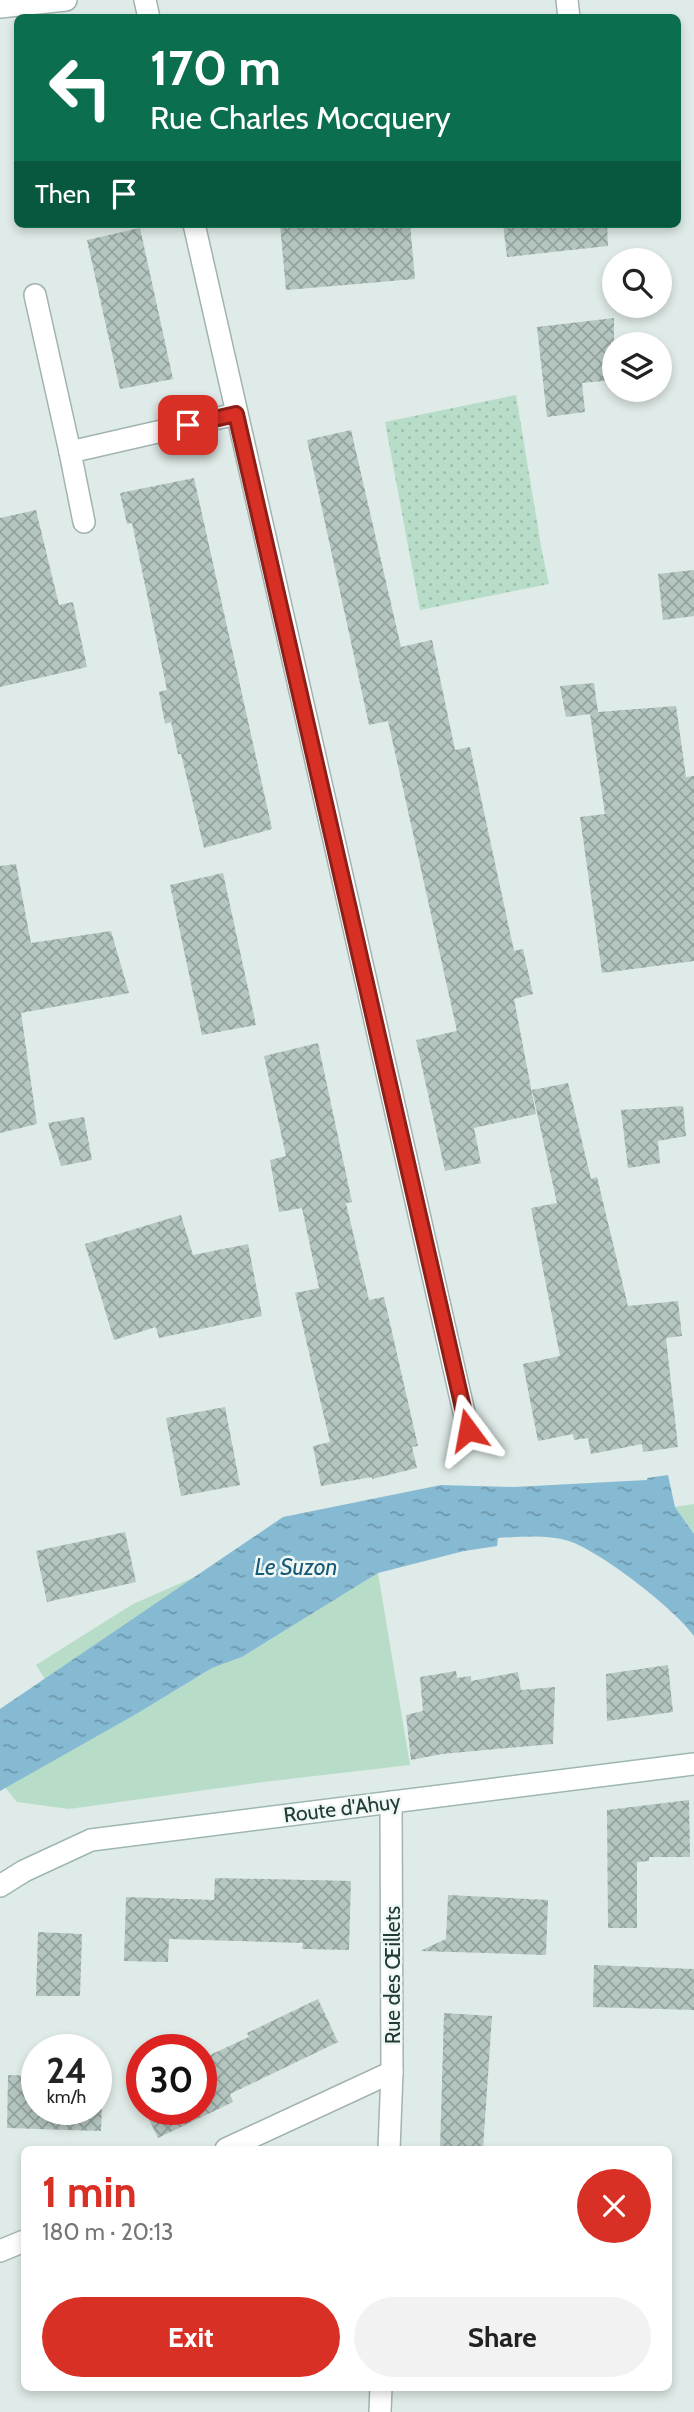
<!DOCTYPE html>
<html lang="en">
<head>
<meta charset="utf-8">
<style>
	:root { --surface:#fff; --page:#f2f2f2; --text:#222; --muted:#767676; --accent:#d93025 }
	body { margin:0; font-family:Cabin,sans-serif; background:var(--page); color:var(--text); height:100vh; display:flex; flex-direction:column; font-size:26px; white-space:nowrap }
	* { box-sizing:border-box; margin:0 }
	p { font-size:23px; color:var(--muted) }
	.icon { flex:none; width:38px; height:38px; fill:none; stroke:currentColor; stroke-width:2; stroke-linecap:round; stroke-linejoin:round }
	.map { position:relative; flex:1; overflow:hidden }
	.sheet { position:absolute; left:21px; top:2146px; width:651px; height:245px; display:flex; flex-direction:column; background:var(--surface); border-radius:10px; box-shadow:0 4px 10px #0003 }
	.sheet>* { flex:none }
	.hud { position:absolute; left:14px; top:14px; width:667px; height:214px; border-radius:10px; box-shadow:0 4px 10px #0003; background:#0b6e4f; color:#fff; overflow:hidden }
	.controls { position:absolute; left:602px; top:248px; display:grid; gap:14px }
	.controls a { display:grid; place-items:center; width:70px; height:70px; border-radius:50%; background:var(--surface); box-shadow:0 4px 10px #0003; font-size:35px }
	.speed { position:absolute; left:21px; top:2034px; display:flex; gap:14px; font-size:35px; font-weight:700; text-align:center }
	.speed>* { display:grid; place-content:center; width:91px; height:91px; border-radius:50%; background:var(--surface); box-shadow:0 4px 10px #0003; line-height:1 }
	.speed small { font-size:18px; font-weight:400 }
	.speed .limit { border:10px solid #d22; background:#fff; color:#111 }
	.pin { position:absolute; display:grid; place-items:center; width:60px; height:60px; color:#fff; margin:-30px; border-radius:14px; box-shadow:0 4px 10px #0006 }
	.me { position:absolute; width:77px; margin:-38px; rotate:347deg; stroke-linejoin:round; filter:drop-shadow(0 0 5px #0008) }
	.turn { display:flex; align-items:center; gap:24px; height:147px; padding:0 21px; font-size:32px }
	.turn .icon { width:91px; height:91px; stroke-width:2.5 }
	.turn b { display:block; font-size:49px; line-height:60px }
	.then { display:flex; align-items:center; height:66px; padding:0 21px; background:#0003; gap:14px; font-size:26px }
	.round { display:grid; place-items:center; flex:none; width:74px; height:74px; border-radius:37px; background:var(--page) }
	.summary { display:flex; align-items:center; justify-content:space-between; height:119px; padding:0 21px }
	h1 { font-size:42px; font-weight:800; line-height:52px; color:var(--accent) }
	.cta { display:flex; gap:14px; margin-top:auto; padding:14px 21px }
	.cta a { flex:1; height:80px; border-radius:42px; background:var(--accent); color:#fff; font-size:28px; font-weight:800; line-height:80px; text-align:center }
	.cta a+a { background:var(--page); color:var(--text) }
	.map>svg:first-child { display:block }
	.green { fill:#b7ddc8 }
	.park { fill:url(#park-dots) }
	.water { fill:url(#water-ripples) }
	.building { fill:url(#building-cross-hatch) }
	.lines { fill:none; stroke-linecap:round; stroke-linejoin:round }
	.service-casing { stroke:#a2b3b0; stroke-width:24 }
	.minor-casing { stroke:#a2b3b0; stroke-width:24 }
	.secondary-casing { stroke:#9eb7b2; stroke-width:24 }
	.service { stroke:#fff; stroke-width:21 }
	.minor { stroke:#fff; stroke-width:21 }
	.secondary { stroke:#fff; stroke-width:21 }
	.route-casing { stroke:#8d1f18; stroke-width:18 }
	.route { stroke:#d93025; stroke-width:12 }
	.labels { text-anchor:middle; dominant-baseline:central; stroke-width:5; stroke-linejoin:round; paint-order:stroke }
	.street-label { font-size:21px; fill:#203b38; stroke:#f0f8f5 }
	.water-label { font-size:23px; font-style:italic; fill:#195978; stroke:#f0f8f5 }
</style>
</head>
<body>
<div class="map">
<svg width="694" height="2412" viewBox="0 0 694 2412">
	<defs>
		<pattern id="park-dots" width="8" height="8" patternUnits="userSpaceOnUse" patternTransform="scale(1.75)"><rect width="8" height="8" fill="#b7ddc8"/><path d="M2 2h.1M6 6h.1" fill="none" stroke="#9dbfad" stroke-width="1.8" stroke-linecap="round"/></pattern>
		<pattern id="water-ripples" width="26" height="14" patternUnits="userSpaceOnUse" patternTransform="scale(1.75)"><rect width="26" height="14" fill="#86bad2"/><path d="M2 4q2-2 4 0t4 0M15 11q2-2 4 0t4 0" fill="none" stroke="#6d98ab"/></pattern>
		<pattern id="building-cross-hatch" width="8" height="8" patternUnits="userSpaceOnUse" patternTransform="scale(1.75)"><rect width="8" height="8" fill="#b5c6c1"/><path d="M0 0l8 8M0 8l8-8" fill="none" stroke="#93a29e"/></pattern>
	</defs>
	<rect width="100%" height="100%" fill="#dfebe8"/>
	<g class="green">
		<path d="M694 1504V1534L675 1507Z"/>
		<path d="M378 1573 410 1765 263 1782 69 1809 17 1802 5 1787 138 1713 212 1668 242 1657Z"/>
		<path d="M197 1576 45 1679 36 1665 133 1604Z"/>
	</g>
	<path class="park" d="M516 395 542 552 549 584 420 610 385 422Z"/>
	<path class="water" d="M668 1475 675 1507 694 1534V1636C674 1608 601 1552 569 1541 546 1534 521 1537 498 1538L497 1546 464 1551 378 1573 242 1657 212 1668 138 1713 0 1791V1709L283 1517 441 1485 514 1487 647 1480V1478Z"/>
	<g class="building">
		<path d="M280 224H410L415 279 286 290Z"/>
		<path d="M503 224H607L608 246 507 257Z"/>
		<path d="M140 228 173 379 120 389 87 240Z"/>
		<path d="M614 318V380L582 383 585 412 547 417 537 327Z"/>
		<path d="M351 430 401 647 432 640 455 750 470 747 514 951 523 949 533 994 514 999 536 1114 474 1128 481 1163 445 1171 416 1040 457 1031 388 721 369 725 307 440Z"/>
		<path d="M194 478 272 829 204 848 181 754H178L171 722 165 724 159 692 167 690 132 523 127 524 120 493Z"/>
		<path d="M36 510 59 605 73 602 87 667 0 687V518Z"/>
		<path d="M694 570V616L663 620 658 574Z"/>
		<path d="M594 683 598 712 676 706 686 777 694 776V961L602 973 580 817 605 814 590 714 566 717 560 686Z"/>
		<path d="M16 864 31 943 111 931 129 993 21 1013 37 1124 0 1133V866Z"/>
		<path d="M223 873 256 1025 202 1035 170 885Z"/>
		<path d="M318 1043 352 1202 346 1203 369 1300 384 1297 418 1446 412 1447 417 1468 372 1479V1477L321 1486 313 1446 330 1442 295 1293 319 1288 302 1208 279 1212 270 1160 286 1156 264 1056Z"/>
		<path d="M568 1083 591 1179 597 1177 628 1306 678 1301 682 1336 666 1338 678 1447 643 1452 642 1444 591 1454 588 1438 574 1440 573 1434 538 1441 523 1364 560 1356 531 1208 557 1203 532 1090Z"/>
		<path d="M683 1106 686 1136 658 1141 660 1163 628 1168 621 1110Z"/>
		<path d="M84 1117 92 1160 61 1166 48 1123Z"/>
		<path d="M181 1215 193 1255 248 1244 262 1316 159 1338 156 1327 114 1340 85 1244Z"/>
		<path d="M225 1407 240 1485 181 1496 166 1418Z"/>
		<path d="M125 1532 136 1582 47 1602 36 1551Z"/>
		<path d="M668 1665 673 1712 607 1721 606 1674Z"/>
		<path d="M456 1671 457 1678 471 1676V1681L518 1672 521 1690 555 1687 553 1744 442 1754 411 1760 406 1715 423 1711 420 1677Z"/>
		<path d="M689 1800 690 1857H649V1861L637 1862V1928H608L607 1810Z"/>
		<path d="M215 1878 351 1881 349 1950 302 1949 303 1943 169 1939 168 1962 124 1961 126 1897 214 1900Z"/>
		<path d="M448 1895 548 1900 546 1955 420 1951 446 1939Z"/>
		<path d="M38 1932 82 1934 80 1996H36Z"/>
		<path d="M594 1965 694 1969V2010L593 2007Z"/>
		<path d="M318 1999 338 2042 230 2094 233 2102 158 2138 144 2109H201V2059L249 2037 247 2033Z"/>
		<path d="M444 2013 492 2016 483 2149H440Z"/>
		<path d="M8 2075 37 2076V2109H96V2079H103L101 2131 7 2128Z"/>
	</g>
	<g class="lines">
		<g class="service-casing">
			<path id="service" d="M567 0 569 18"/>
		</g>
		<g class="minor-casing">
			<g id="minor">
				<path d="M145 0 149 18"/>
				<path d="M0 7 66 0"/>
				<path d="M194 224 468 1430"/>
				<path d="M35 295 70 452 236 414"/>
				<path d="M70 452 84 522"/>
				<path d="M226 2149 392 2072"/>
				<path d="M389 2149 392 2072 391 1802"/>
				<path d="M0 2251 24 2241"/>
				<path d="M380 2412 381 2387"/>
			</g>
		</g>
		<g class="secondary-casing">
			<path id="secondary" d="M0 1886 24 1871 91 1840 694 1764"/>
		</g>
		<use href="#service" class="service"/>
		<use href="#minor" class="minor"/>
		<use href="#secondary" class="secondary"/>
	</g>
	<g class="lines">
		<g class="route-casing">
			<path id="route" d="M188 425 236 414 468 1430"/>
		</g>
		<use href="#route" class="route"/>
	</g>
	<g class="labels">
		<g class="street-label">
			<text transform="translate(342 1808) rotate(-7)">Route d'Ahuy</text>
			<text transform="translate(392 1975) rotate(-90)">Rue des Œillets</text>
		</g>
		<g class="water-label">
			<text x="296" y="1567">Le Suzon</text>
		</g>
	</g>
</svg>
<div class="controls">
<a><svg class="icon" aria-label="search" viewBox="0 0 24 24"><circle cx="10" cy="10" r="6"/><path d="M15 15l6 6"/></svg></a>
<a><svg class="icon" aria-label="layers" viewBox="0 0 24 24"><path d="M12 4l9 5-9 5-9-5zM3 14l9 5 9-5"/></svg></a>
</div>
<div class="speed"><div>24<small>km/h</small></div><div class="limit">30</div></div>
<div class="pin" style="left:188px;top:425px;background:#d93025"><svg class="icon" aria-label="arrive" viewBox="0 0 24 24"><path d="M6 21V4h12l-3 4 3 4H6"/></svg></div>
<svg class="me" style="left:468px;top:1430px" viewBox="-20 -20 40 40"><path d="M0-17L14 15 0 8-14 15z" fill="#d93025" stroke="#fff" stroke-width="4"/></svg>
<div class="hud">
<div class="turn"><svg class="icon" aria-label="left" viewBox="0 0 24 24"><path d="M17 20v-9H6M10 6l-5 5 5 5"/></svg><div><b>170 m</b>Rue Charles Mocquery</div></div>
<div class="then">Then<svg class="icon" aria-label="arrive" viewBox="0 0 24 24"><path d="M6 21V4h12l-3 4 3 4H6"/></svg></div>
</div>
<section class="sheet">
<div class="summary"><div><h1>1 min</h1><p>180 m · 20:13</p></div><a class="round" style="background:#d93025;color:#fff"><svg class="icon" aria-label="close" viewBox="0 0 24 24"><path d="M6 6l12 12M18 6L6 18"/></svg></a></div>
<div class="cta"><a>Exit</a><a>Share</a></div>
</section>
</div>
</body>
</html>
